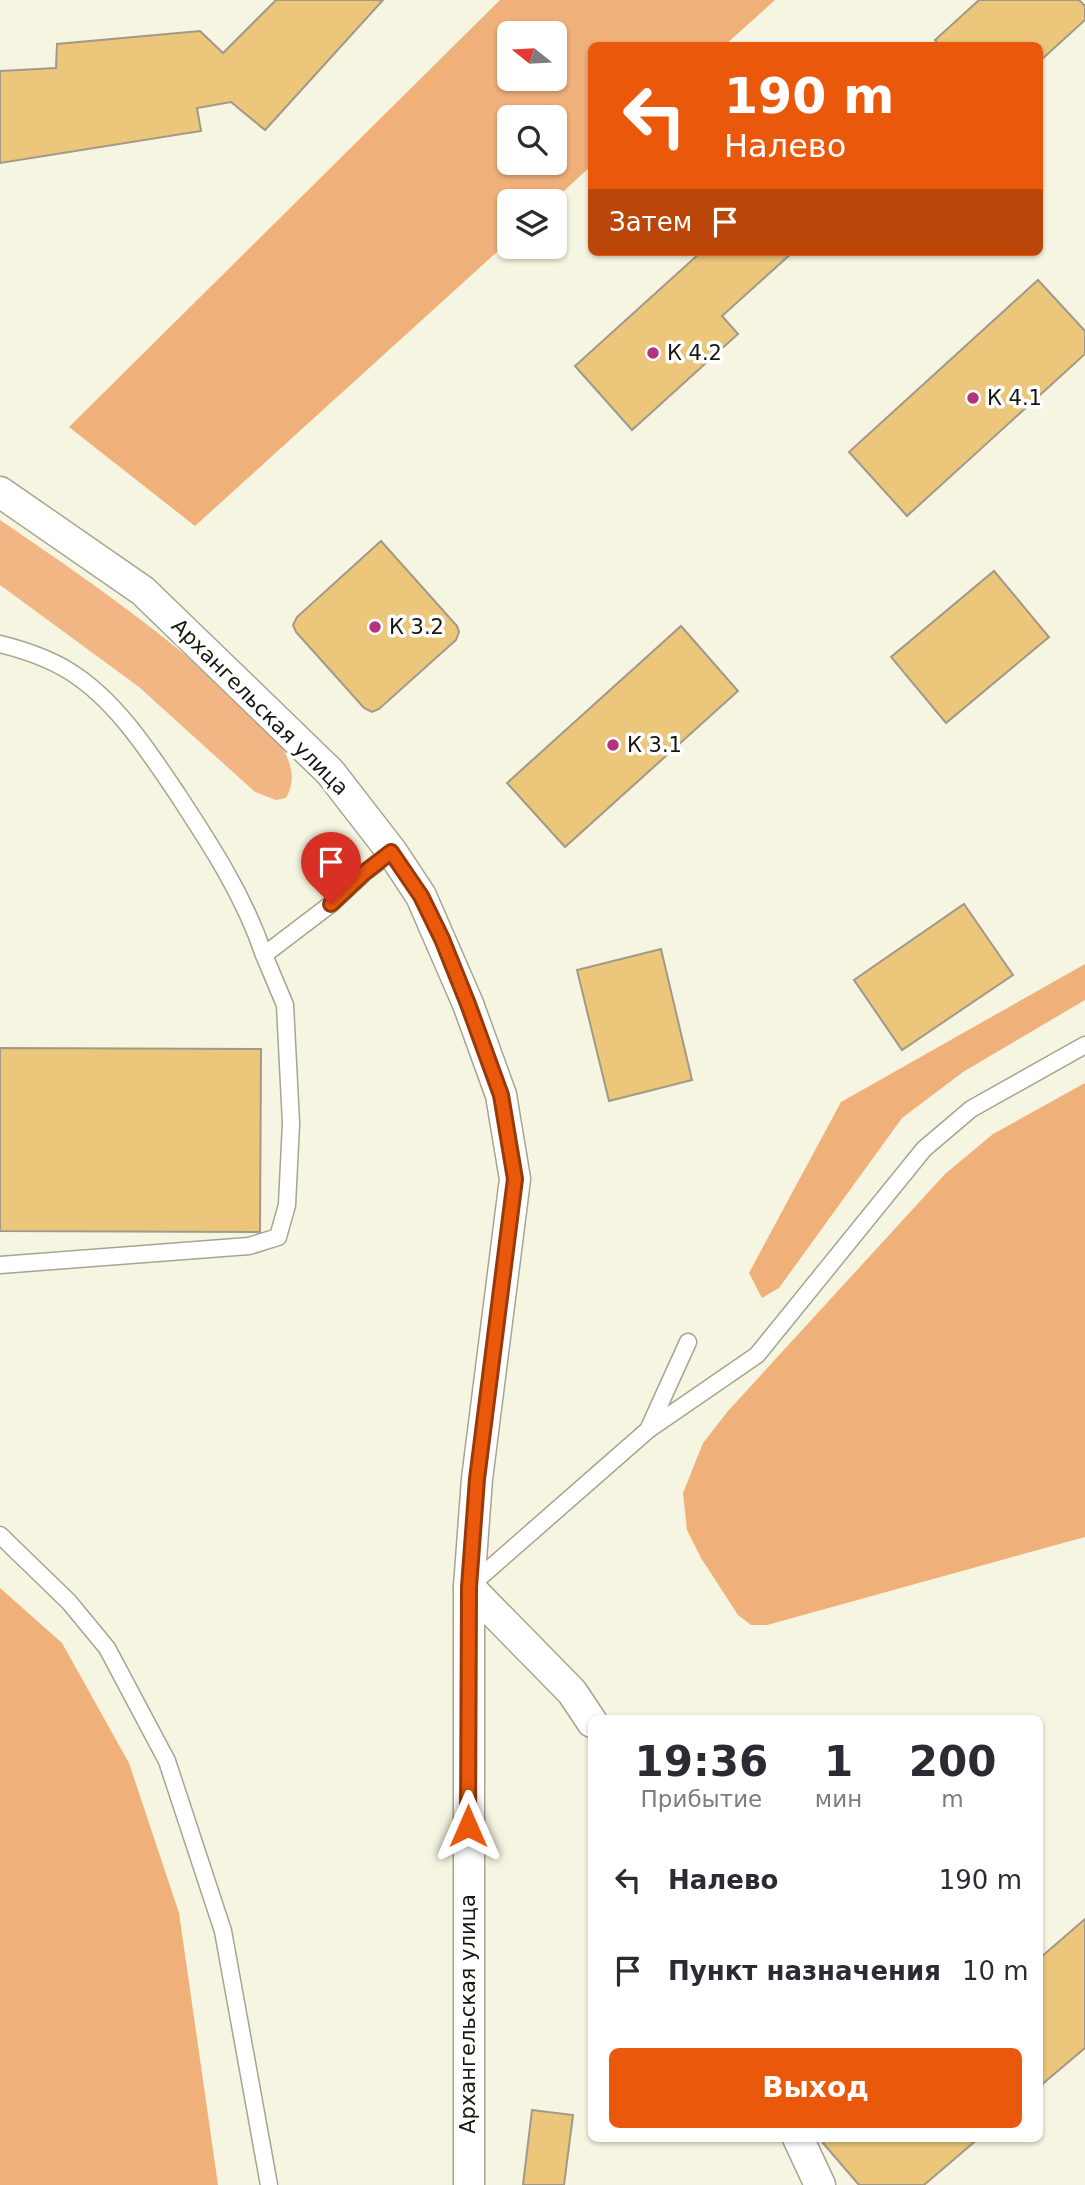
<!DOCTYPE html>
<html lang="ru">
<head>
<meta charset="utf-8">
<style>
	:root { --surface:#fff; --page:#f2f2f3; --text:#2b2b33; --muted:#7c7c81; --accent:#ea580c }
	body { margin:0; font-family:"DejaVu Sans",sans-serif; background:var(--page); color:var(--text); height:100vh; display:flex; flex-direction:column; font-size:26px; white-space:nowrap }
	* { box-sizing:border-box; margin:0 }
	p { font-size:23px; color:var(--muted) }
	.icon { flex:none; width:38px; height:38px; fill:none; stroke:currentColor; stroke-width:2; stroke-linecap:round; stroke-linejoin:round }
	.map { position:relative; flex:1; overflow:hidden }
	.details { position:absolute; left:588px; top:1715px; width:455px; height:427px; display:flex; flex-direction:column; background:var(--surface); border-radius:10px; box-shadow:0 2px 5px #0004 }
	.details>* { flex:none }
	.hud { position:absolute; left:588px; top:42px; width:455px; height:214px; border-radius:10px; box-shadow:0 2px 5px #0004; background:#ea580c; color:#fff; overflow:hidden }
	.needle { width:46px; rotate:288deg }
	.buttons { position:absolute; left:497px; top:21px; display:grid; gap:14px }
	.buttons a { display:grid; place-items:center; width:70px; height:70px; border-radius:10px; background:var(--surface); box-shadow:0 2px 5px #0004; font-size:35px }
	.pin { position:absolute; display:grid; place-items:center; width:60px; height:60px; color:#fff; margin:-72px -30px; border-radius:50% 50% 50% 0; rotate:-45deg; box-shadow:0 0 7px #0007 }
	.pin .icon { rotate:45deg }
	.me { position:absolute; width:77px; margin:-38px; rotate:0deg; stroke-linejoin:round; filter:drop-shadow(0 0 5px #0008) }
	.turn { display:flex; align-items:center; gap:24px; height:147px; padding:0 21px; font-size:32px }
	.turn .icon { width:91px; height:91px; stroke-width:2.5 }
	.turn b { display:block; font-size:49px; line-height:60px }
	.then { display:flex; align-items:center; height:66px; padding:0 21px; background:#0003; gap:14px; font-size:26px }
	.eta { display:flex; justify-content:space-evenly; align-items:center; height:119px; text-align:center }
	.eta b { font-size:42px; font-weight:700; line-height:49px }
	.primary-button { display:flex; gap:14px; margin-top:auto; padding:14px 21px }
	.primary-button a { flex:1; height:80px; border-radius:10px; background:var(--accent); color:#fff; font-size:28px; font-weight:700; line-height:80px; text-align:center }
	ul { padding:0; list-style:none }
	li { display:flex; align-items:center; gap:21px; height:91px; padding:0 21px }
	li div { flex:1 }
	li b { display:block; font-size:26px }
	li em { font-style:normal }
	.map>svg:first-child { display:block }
	.green { fill:#f1b684 }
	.forest { fill:#f0b07a; fill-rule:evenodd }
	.building { fill:#ebc67b; stroke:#a29988; stroke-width:2 }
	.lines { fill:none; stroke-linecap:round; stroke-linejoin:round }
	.service-casing { stroke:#a5a592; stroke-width:19 }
	.minor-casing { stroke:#a5a592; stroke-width:33 }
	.service { stroke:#fff; stroke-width:16 }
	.minor { stroke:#fff; stroke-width:30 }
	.route-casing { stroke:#983908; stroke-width:18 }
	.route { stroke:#ea580c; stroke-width:12 }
	.poi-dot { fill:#b4337d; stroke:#fff; stroke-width:2.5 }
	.labels { text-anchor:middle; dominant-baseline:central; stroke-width:7; stroke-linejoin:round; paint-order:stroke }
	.poi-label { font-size:21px; fill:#171710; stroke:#fff; text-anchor:start }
	.street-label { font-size:21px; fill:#171710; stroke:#fff }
</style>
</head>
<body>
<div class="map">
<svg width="1085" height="2185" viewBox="0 0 1085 2185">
	<rect width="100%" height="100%" fill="#f5f5e1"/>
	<path class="green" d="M0 520C82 576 166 633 238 702 252 715 270 728 280 744 291 762 297 779 286 798L276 800 255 792 139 687 0 585Z"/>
	<g class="forest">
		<path d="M500 0H775L725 45 592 46 591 166 553 201H509V241L195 526 69 427ZM509 33H555V79H509ZM509 117H555V163H509Z"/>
		<path d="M1085 964V1000L963 1072 902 1118 779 1288 762 1298 749 1273 841 1102Z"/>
		<path d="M1085 1083V1537L767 1625H751L738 1615 701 1558 687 1530 683 1493 703 1443 728 1411 945 1174 993 1134Z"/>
		<path d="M0 1588 62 1643 129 1763 179 1913 218 2185H0Z"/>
	</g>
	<g class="building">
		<path d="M276 0H383L265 130 231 102 197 108 201 131 0 163V71L56 68 57 44 200 31 223 53Z"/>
		<path d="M979 0H1079L1085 6V20L1040 61V46H940L935 40Z"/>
		<path d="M701 252H793L722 316 738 334 632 430 575 366Z"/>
		<path d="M1038 280 1085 331V354L907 516 849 452Z"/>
		<path d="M381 541 457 626 459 632 456 640 379 709 372 712 364 708 296 632 293 625 297 617Z"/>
		<path d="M994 571 1049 637 946 723 891 657Z"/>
		<path d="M681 626 738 691 565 847 507 783Z"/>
		<path d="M964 904 1013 975 902 1050 854 980Z"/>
		<path d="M661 949 692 1080 609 1101 577 970Z"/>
		<path d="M0 1048 261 1049 260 1232 0 1231Z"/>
		<path d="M1085 1919V2048L1040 2086V1958Z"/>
		<path d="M532 2110 573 2115 564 2185H523Z"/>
		<path d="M828 2138H979L924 2185H859L823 2143Z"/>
	</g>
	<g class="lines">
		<g class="service-casing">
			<g id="service">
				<path d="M0 644C24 650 48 658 69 671 115 699 149 752 178 795 212 847 244 896 264 955"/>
				<path d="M0 1265 249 1246 278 1237 287 1205 291 1123 285 1005 264 955 331 904 364 873 392 852"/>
				<path d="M648 1430 757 1355 924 1149 971 1109 1085 1045"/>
				<path d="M0 1535 69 1602 107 1648 167 1761 223 1931 269 2185"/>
				<path d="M471 1585 648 1430 688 1342"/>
			</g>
		</g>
		<g class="minor-casing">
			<g id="minor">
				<path d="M0 492 143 591 330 772 392 852 421 896 468 1004 501 1095 515 1179 477 1479 469 1587V2185"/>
				<path d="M469 1587 572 1692 592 1722"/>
				<path d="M798 2138 820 2185"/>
			</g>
		</g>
		<use href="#service" class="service"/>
		<use href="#minor" class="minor"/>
	</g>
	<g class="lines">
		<g class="route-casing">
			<path id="route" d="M331 904 364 873 391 852 421 896 442 939 468 1004 501 1095 515 1179 477 1479 469 1587 468 1826"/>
		</g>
		<use href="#route" class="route"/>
	</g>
	<g class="poi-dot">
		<circle cx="653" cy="353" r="7"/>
		<circle cx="973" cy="398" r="7"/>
		<circle cx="375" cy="627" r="7"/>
		<circle cx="613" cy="745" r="7"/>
	</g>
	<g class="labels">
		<g class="poi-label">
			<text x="667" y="353">К 4.2</text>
			<text x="987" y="398">К 4.1</text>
			<text x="389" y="627">К 3.2</text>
			<text x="627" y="745">К 3.1</text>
		</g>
		<g class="street-label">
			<text transform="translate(260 707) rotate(45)">Архангельская улица</text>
			<text transform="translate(468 2014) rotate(-90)">Архангельская улица</text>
		</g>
	</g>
</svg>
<div class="buttons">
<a><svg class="needle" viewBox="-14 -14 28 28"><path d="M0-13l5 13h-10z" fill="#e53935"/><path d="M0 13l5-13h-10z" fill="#7c7c81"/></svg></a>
<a><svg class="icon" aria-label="search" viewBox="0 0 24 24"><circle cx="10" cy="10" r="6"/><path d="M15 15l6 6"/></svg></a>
<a><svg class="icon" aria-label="layers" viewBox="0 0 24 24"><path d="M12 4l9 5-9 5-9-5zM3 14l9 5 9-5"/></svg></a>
</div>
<div class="pin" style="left:331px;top:904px;background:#d93025"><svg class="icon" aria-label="arrive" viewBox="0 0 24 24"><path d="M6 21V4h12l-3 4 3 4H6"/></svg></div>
<svg class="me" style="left:468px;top:1826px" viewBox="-20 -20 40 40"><path d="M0-17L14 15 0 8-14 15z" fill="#ea580c" stroke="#fff" stroke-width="4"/></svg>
<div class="hud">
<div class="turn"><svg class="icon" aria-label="left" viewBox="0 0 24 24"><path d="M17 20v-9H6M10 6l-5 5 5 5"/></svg><div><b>190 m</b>Налево</div></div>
<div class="then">Затем<svg class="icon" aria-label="arrive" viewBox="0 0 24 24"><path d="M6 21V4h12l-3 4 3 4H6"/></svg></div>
</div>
<section class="details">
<div class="eta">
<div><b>19:36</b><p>Прибытие</p></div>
<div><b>1</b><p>мин</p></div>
<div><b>200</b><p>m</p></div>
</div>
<ul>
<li><svg class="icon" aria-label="left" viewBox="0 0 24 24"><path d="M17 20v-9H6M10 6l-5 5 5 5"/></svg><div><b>Налево</b></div><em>190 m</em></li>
<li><svg class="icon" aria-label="arrive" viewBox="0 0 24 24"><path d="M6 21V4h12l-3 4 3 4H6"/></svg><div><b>Пункт назначения</b></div><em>10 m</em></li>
</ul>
<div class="primary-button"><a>Выход</a></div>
</section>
</div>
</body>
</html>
